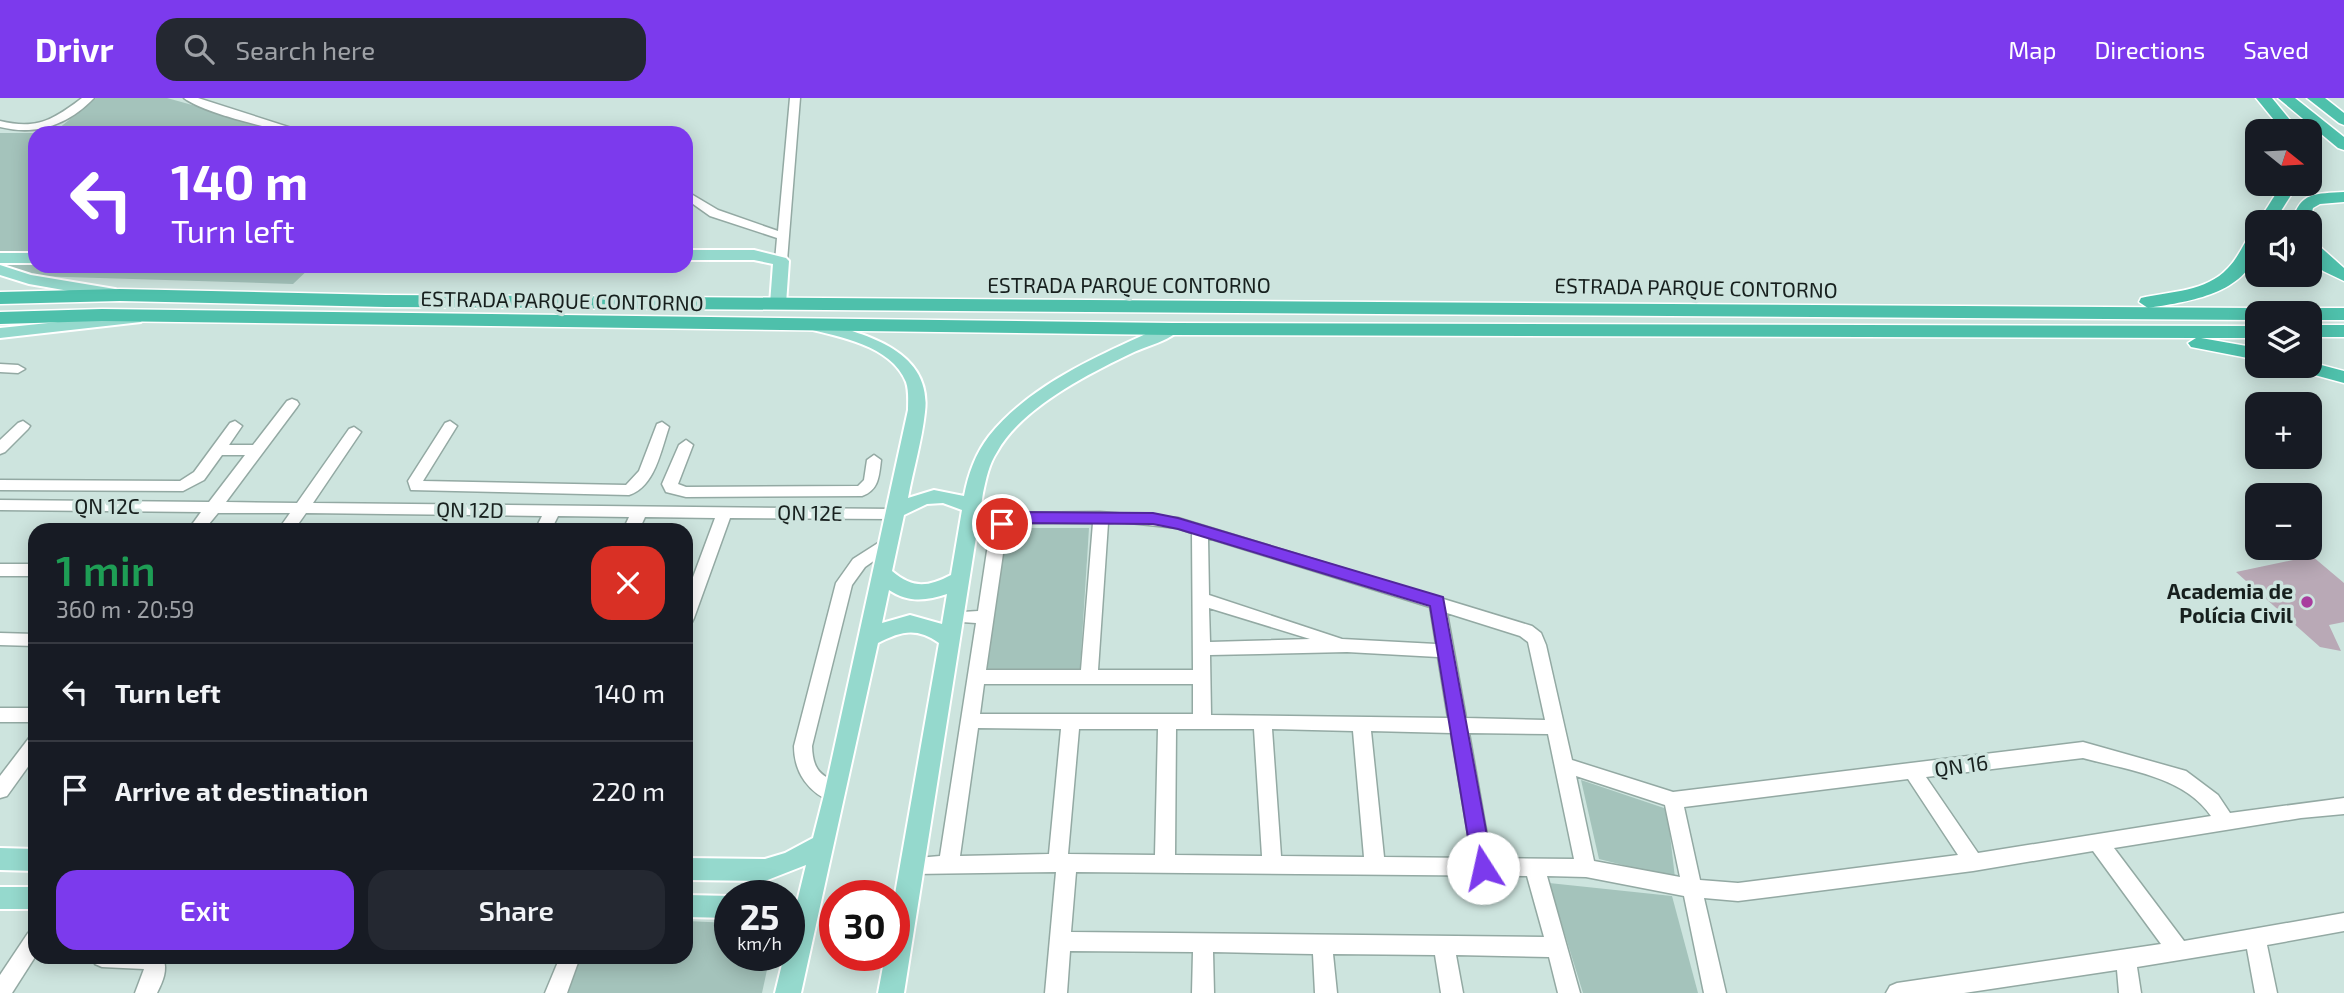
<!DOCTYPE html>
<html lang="en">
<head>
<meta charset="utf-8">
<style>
	:root { --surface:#171b24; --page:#242831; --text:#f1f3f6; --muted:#9ea1a6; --line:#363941; --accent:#7c3aed }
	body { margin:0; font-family:"Exo 2",sans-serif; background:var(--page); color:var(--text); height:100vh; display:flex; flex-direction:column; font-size:26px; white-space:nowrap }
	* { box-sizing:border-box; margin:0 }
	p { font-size:23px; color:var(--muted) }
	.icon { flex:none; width:38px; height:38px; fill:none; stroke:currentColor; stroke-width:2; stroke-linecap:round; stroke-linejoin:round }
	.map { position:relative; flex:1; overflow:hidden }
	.sheet { position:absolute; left:28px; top:425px; width:665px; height:441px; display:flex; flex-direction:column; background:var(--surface); border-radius:21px; box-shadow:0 4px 18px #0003 }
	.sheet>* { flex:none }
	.top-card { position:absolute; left:28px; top:28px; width:665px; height:147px; border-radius:21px; box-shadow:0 4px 18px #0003; background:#7c3aed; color:#fff; overflow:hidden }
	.needle { width:46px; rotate:108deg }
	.fabs { position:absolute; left:2245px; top:21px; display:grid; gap:14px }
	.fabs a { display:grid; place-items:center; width:77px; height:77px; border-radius:14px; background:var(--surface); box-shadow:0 4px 18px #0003; font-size:35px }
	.speed { position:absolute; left:714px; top:782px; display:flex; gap:14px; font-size:35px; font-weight:700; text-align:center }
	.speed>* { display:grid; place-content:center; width:91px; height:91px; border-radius:50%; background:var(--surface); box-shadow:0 4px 18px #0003; line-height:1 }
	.speed small { font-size:18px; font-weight:400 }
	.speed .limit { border:10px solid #d22; background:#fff; color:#111 }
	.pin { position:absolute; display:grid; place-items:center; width:60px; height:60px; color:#fff; margin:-30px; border:4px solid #fff; border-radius:50%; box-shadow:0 2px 7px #0007 }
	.me { position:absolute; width:77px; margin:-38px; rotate:350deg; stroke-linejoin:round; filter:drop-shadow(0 0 5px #0008) }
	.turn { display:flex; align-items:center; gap:24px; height:147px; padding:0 28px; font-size:32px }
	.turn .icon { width:91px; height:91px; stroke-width:2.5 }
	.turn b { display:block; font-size:49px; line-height:60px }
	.round { display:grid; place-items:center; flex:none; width:74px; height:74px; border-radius:21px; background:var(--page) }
	.headline { display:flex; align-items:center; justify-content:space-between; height:119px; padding:0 28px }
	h1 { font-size:42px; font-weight:600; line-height:52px; color:#1e9e55 }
	.cta { display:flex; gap:14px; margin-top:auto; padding:14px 28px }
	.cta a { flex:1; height:80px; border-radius:21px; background:var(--accent); color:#fff; font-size:28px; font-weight:600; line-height:80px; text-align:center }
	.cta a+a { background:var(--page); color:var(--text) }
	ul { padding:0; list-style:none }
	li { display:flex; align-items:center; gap:21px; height:98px; padding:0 28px; border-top:2px solid var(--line) }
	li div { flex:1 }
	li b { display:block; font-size:26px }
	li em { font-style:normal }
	header { display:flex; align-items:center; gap:42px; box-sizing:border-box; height:98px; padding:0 35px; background:var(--accent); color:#fff }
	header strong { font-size:33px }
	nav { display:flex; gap:38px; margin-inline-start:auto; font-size:24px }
	.search { width:490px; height:63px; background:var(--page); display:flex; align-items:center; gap:18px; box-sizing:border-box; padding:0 24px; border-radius:21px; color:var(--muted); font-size:26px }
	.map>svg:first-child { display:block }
	.green { fill:#a4c3bb }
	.building { fill:#b9a9b6 }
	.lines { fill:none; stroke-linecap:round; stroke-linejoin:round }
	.minor-casing { stroke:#93a9a3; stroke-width:3 }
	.major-casing { stroke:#fff; stroke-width:4 }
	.highway-casing { stroke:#fff; stroke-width:3 }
	.minor { fill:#fff; fill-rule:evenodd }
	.major { fill:#95d9cd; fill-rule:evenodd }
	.highway { fill:#4ec0ab; fill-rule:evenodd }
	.route { fill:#7c3aed; stroke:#51269a; stroke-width:2 }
	.poi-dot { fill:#a83d9e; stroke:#cde4de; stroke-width:2.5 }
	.labels { text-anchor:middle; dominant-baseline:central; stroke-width:7; stroke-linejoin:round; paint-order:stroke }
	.street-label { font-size:21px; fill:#17201e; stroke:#cde4de }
	.poi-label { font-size:21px; font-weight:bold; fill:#17201e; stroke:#cde4de; text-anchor:end }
</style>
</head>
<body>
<header>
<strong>Drivr</strong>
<div class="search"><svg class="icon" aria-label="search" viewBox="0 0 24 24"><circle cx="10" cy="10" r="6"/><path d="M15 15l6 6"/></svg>Search here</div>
<nav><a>Map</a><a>Directions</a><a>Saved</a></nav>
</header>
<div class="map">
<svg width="2344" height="895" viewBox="0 0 2344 895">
	<rect width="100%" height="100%" fill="#cde4de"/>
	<g class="green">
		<path d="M96 0H167L293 35H53Z"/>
		<path d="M0 35H35V168H312L293 186 0 177Z"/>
		<path d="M1006 430H1089L1080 572H987Z"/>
		<path d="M1581 682 1667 711 1675 780 1599 761Z"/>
		<path d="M1549 785 1672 798 1698 895H1583Z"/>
		<path d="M686 823 730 825V858H770L762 895H563L576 859H686Z"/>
	</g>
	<path class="building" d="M2312 458 2344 485V524L2329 527 2341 553 2320 549 2236 474Z"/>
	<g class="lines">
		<g class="minor-casing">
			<g id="minor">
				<path d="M82 0H94C68 27 36 38 0 29V23C37 32 53 22 82 0Z"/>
				<path d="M184 0H198L307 35C282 35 203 15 184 0Z"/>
				<path d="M790 0H800L787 163 781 167 775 163 777 140 710 118 686 101V93L718 112 778 133Z"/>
				<path d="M0 266 18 267 25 271 18 275 0 274Z"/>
				<path d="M292 301 297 303 299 306 297 309 226 404 297 405 349 331 354 329 361 334 313 405 895 411 903 416 895 421 730 420 694 520 692 524 686 526V498L715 420 645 419 639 432H623L629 419 558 418 551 432H535L542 418 306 415 294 432H278L290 415H218L204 432H188L201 414 0 412V402L209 404 245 357H222L204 382 183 393 0 392V382L180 383 194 374 230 325 235 323 242 328 229 347H253L287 303Z"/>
				<path d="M23 323 30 328 28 331 5 354 0 356V342L18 325Z"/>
				<path d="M450 323 457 328 423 383 626 387 639 373 657 326 662 324 669 329C661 352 655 389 629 397L411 392 408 383 445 325Z"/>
				<path d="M686 342 693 347 678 386 686 389 858 388 864 382 867 362 874 357 881 362C879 378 879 392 862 398L686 399 666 394 662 386 679 347Z"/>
				<path d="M1100 414 1178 420 1532 528 1541 535 1546 547 1572 662 1673 694 2083 644 2186 673 2218 697 2230 715 2344 700V716L2301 720 2114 750 2184 843 2344 815V833L2267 847 2277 895H2255L2247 851 2137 869 2141 895H2119L2117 872 1964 895H1886L1890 888 1897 885 2161 846 2093 753 1973 773 1738 803 1704 800 1726 895H1704L1684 798 1586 779 1547 778 1580 895H1558L1549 859 1456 857 1463 895H1441L1435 857 1333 856 1337 895H1315L1313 856 1213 854 1214 895H1192L1193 854 1070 853 1067 895H1045L1056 774 913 776 906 773 903 767 906 761 940 758 976 525 947 523 945 519 947 515 978 513 990 433 1003 418 1019 415ZM1120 424 1177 430 1192 435 1193 572H1098L1108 425ZM1019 425H1093L1081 572H986L1006 435 1013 427ZM1208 440 1430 509 1436 546 1342 541 1209 497ZM1209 510 1310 541 1210 544ZM1447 515 1520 538 1528 544 1545 622 1466 620ZM1347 554 1438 559 1448 620 1211 617 1210 557ZM984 586H1193V616H980ZM978 630 1061 631 1049 756 960 758ZM1079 631H1158L1155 757 1068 756ZM1176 631H1254L1262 758 1175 757ZM1272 631 1353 633 1364 759 1281 758ZM1371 633 1451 635 1472 760 1384 759ZM1469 635 1548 636 1574 761 1491 760ZM2083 660C2126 672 2184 678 2211 718L1978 755 1926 679ZM1576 678 1665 707 1680 779 1594 763ZM1908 681 1958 757 1738 785 1700 782 1684 709ZM1076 774 1527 778 1544 839 1071 834Z"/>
				<path d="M889 438 895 440 897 444 895 448 865 469 852 487 812 648C813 685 833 674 844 697L842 703 835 705C809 696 794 675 794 648L836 485 853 461Z"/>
				<rect x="0" y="466" width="35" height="12"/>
				<path d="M0 535 35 536V548L0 547Z"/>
				<rect x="0" y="610" width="35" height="14"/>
				<path d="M35 638V659L7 698 0 700V678L29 640Z"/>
				<path d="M35 832V859L12 895H0V877L28 835Z"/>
				<path d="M92 859H163C168 872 163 883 157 895H135L144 871 102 869 95 866Z"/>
				<path d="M560 859H580L567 895H545Z"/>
			</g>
		</g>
		<g class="major-casing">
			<g id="major">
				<path d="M686 152H754L786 160 789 163 786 206 778 211 770 206 773 166 754 162H686Z"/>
				<rect x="0" y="155" width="35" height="10"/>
				<path d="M0 167 31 177 115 191 123 196 115 201 29 186 0 177Z"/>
				<path d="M135 216 143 221 141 224 0 240V230Z"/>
				<path d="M811 222C859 234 933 250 925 314 922 343 913 372 908 400L934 392 964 398C968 377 975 356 989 338 1026 292 1084 264 1137 240 1149 235 1165 224 1178 228L1180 231C1170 243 1146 248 1132 255 1088 276 1021 310 997 354 989 366 986 381 983 395L904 895H878L885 858H894V802L939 545C917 529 901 533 878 545L801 895H775L784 858H789V837L806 767 765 783 686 782V760L765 761 785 755 813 740 824 697 908 312C908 303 909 293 906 284 891 247 839 239 805 230L803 227ZM943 405 962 412 951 477C928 489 913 491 892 473L904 417 927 406ZM889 492C908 505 926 503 947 496L942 526 910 517 882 525Z"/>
				<path d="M0 750 35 751V773L0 772Z"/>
				<rect x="0" y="789" width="35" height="22"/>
				<path d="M686 797 731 798 730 820 686 819Z"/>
			</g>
		</g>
		<g class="highway-casing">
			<g id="highway">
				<path d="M2256 0H2272L2299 33H2283Z"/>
				<path d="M2278 0H2295L2344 39V52L2338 50Z"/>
				<path d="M2307 0H2325L2344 15V27L2339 25Z"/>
				<path d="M2282 86H2298L2274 124H2258Z"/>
				<path d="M2344 94V104L2320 106 2313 110 2309 124H2292C2300 93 2316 96 2344 94Z"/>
				<path d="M2258 132C2258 139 2259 148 2257 154 2243 197 2186 204 2148 210L2139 204 2141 200C2171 193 2206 194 2228 170 2238 160 2244 145 2252 133Z"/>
				<path d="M2310 144 2316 145 2344 170V183L2323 173 2310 159Z"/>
				<path d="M120 191 386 197 2258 210 2267 215H2258V222L386 209 120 203 0 206V194Z"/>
				<path d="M2310 210H2344V222H2310V215H2301Z"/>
				<path d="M102 211 1172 225 2258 228V240H2201L2258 250V262L2191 249 2188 245 2196 240 1172 237 102 223 0 226V214Z"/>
				<rect x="2310" y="227" width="34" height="12"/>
				<path d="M2310 264 2344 273V285L2296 272 2293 268H2310Z"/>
			</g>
		</g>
		<use href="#minor" class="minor"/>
		<use href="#major" class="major"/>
		<use href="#highway" class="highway"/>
	</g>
	<path class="route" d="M1019 414 1153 415 1178 420 1443 499 1493 770 1490 776 1483 779 1476 776 1473 770 1430 508 1178 431 1153 426 1020 425 1002 432 996 430 994 426 996 423Z"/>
	<circle class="poi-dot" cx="2307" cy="504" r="7"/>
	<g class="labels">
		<g class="street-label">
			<text x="1129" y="186">ESTRADA PARQUE CONTORNO</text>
			<text transform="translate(1696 189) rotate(1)">ESTRADA PARQUE CONTORNO</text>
			<text transform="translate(562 202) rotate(1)">ESTRADA PARQUE CONTORNO</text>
			<text x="107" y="407">QN 12C</text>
			<text transform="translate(470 411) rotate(1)">QN 12D</text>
			<text transform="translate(810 414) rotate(1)">QN 12E</text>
			<text transform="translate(1961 667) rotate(-8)">QN 16</text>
		</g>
		<g class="poi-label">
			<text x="2293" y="492">Academia de<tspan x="2293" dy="24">Polícia Civil</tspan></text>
		</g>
	</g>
</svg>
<div class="fabs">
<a><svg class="needle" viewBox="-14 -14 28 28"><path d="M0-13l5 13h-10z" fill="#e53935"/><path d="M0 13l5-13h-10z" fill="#9ea1a6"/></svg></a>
<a><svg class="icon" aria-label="sound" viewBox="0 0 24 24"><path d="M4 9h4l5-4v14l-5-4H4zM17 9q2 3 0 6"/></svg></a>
<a><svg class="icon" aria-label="layers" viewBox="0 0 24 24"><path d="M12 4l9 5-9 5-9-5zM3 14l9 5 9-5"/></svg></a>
<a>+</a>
<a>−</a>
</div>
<div class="speed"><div>25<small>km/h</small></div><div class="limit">30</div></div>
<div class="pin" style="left:1002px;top:426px;background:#d93025"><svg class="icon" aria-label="arrive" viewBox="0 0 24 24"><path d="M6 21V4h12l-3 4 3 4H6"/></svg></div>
<svg class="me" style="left:1483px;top:770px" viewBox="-20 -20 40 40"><circle r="19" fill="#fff"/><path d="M0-13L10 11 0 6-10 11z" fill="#7c3aed"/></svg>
<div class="top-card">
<div class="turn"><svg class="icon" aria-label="left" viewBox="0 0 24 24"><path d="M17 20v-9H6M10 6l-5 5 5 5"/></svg><div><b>140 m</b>Turn left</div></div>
</div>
<section class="sheet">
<div class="headline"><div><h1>1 min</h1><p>360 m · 20:59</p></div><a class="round" style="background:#d93025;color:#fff"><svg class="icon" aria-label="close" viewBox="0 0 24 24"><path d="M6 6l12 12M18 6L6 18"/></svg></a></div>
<ul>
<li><svg class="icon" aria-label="left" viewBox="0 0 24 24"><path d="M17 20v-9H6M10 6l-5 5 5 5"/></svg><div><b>Turn left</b></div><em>140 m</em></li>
<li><svg class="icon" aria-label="arrive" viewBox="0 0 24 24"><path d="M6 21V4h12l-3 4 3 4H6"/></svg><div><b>Arrive at destination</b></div><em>220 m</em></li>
</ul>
<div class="cta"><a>Exit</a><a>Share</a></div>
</section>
</div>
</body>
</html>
